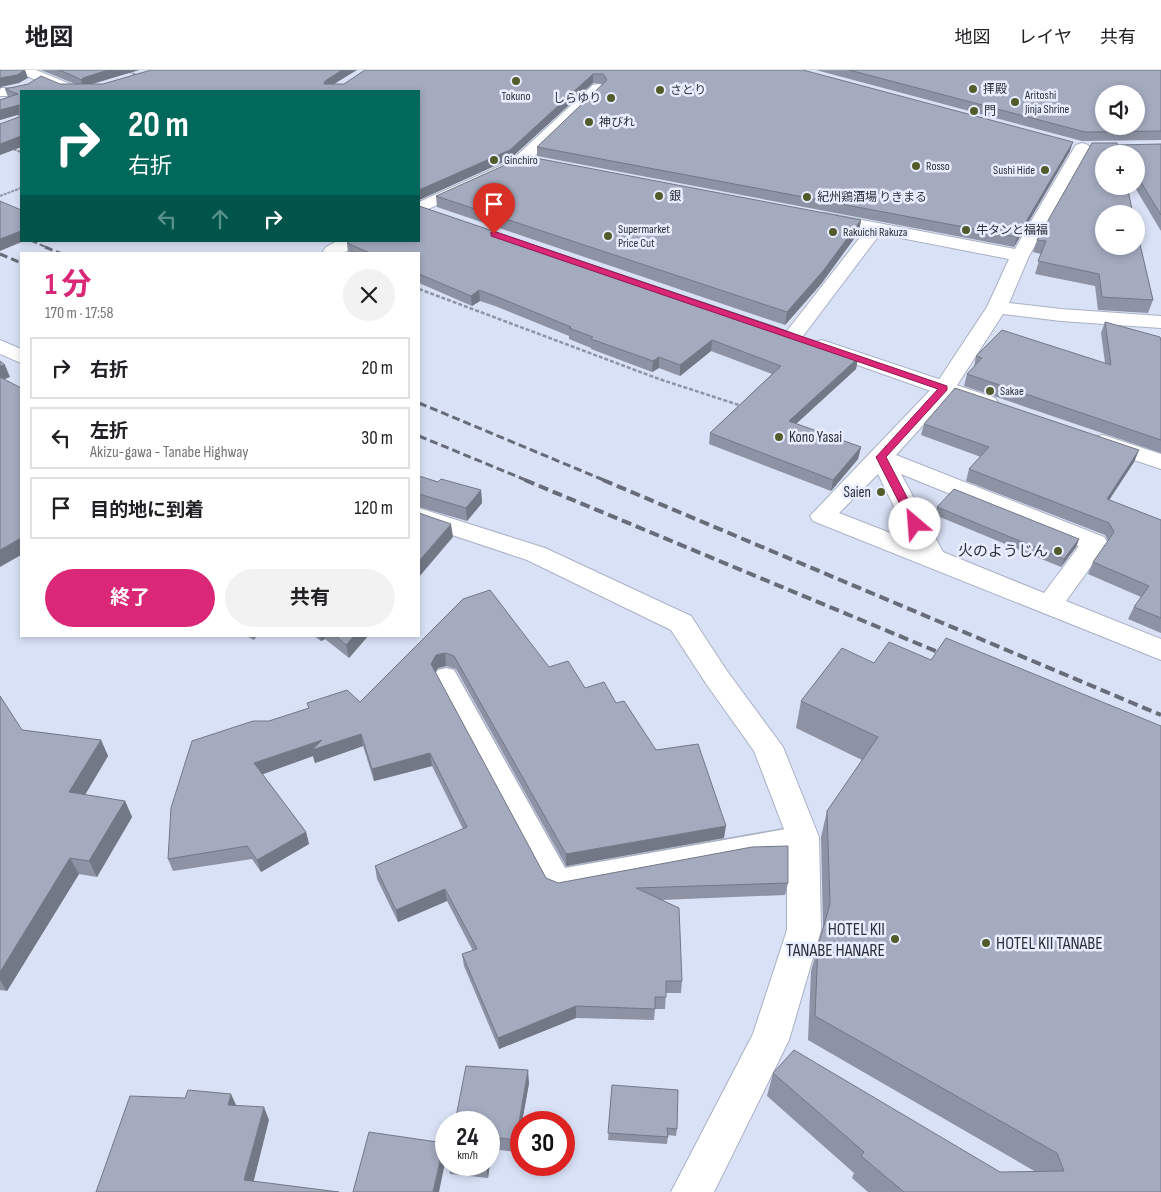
<!DOCTYPE html>
<html lang="ja">
<head>
<meta charset="utf-8">
<style>
	:root { --surface:#fff; --page:#f2f2f2; --text:#202124; --muted:#757577; --line:#e0e0e0; --accent:#db2777 }
	body { margin:0; font-family:"Sofia Sans Condensed","Noto Sans JP",sans-serif; background:var(--page); color:var(--text); height:100vh; display:flex; flex-direction:column; font-size:19px; white-space:nowrap }
	* { box-sizing:border-box; margin:0 }
	p { font-size:16px; color:var(--muted) }
	.icon { flex:none; width:28px; height:28px; fill:none; stroke:currentColor; stroke-width:2; stroke-linecap:round; stroke-linejoin:round }
	.map { position:relative; flex:1; overflow:hidden }
	.drawer { position:absolute; left:20px; top:182px; width:400px; height:385px; display:flex; flex-direction:column; background:var(--surface); border-radius:0px; box-shadow:0 2px 8px #0003 }
	.drawer>* { flex:none }
	.guide { position:absolute; left:20px; top:20px; width:400px; height:152px; border-radius:0px; box-shadow:0 2px 8px #0003; background:#00695c; color:#fff; overflow:hidden }
	.tools { position:absolute; left:1095px; top:15px; display:grid; gap:10px }
	.tools a { display:grid; place-items:center; width:50px; height:50px; border-radius:50%; background:var(--surface); box-shadow:0 2px 8px #0003; font-size:25px }
	.speed { position:absolute; left:435px; top:1041px; display:flex; gap:10px; font-size:25px; font-weight:700; text-align:center }
	.speed>* { display:grid; place-content:center; width:65px; height:65px; border-radius:50%; background:var(--surface); box-shadow:0 2px 8px #0003; line-height:1 }
	.speed small { font-size:12px; font-weight:400 }
	.speed .limit { border:8px solid #d22; background:#fff; color:#111 }
	.pin { position:absolute; display:grid; place-items:center; width:42px; height:42px; color:#fff; margin:-51px -21px; border-radius:50% 50% 50% 0; rotate:-45deg; box-shadow:0 0 5px #0007 }
	.pin .icon { rotate:45deg }
	.me { position:absolute; width:55px; margin:-28px; rotate:333deg; stroke-linejoin:round; filter:drop-shadow(0 0 4px #0008) }
	.turn { display:flex; align-items:center; gap:18px; height:105px; padding:0 25px; font-size:22px }
	.turn .icon { width:65px; height:65px; stroke-width:2.5 }
	.turn b { display:block; font-size:35px; line-height:42px }
	.lanes { display:flex; align-items:center; height:48px; padding:0 25px; background:#0003; justify-content:center; gap:25px; direction:ltr }
	.lanes .off { opacity:.35 }
	.round { display:grid; place-items:center; flex:none; width:52px; height:52px; border-radius:26px; background:var(--page) }
	.headline { display:flex; align-items:center; justify-content:space-between; height:85px; padding:0 25px }
	h1 { font-size:30px; font-weight:700; line-height:38px; color:var(--accent) }
	.cta { display:flex; gap:10px; margin-top:auto; padding:10px 25px }
	.cta a { flex:1; height:58px; border-radius:30px; background:var(--accent); color:#fff; font-size:20px; font-weight:700; line-height:58px; text-align:center }
	.cta a+a { background:var(--page); color:var(--text) }
	ul { padding:0; list-style:none }
	li { display:flex; align-items:center; gap:15px; height:62px; margin:0 10px 8px; padding:0 15px; border:2px solid var(--line); border-radius:0px }
	li div { flex:1 }
	li b { display:block; font-size:19px }
	li em { font-style:normal }
	header { display:flex; align-items:center; gap:30px; box-sizing:border-box; height:70px; padding:0 25px; background:var(--surface); border-bottom:1px solid var(--line) }
	header strong { font-size:24px }
	nav { display:flex; gap:28px; margin-inline-start:auto; font-size:18px }
	.map>svg:first-child { display:block }
	.lines { fill:none; stroke-linecap:round; stroke-linejoin:round }
	.lane-casing { stroke:#a9b1c4; stroke-width:3 }
	.street-casing { stroke:#a9b1c4; stroke-width:2 }
	.secondary-casing { stroke:#a9b1c4; stroke-width:2 }
	.path-far1 { stroke:#8e94a3; stroke-width:2; stroke-dasharray:3 1; stroke-linecap:butt }
	.path { stroke:#8e94a3; stroke-width:2.5; stroke-dasharray:4 2; stroke-linecap:butt }
	.lane { fill:#fff; fill-rule:evenodd }
	.street { fill:#fff; fill-rule:evenodd }
	.secondary { fill:#fff; fill-rule:evenodd }
	.rail-far2 { stroke:#676c78; stroke-width:2; stroke-dasharray:5.5 3; stroke-linecap:butt }
	.rail-far1 { stroke:#676c78; stroke-width:3; stroke-dasharray:8 4; stroke-linecap:butt }
	.rail { stroke:#676c78; stroke-width:4; stroke-dasharray:10 5; stroke-linecap:butt }
	.wall { fill:#8d93a4 }
	.shaded-wall { fill:#737886 }
	.building { fill:#a4abbf; stroke:#737886; fill-rule:evenodd }
	.route { fill:#db2777; stroke:#8e194d }
	.poi-dot { fill:#525c2b; stroke:#e8eeff; stroke-width:2 }
	.labels { text-anchor:middle; dominant-baseline:central; stroke-width:5; stroke-linejoin:round; paint-order:stroke }
	.far-poi-label { font-size:12px; fill:#2c2f37; stroke:#e8eeff; text-anchor:start }
	.poi-label { font-size:15px; fill:#2c2f37; stroke:#e8eeff; text-anchor:end }
	.near-poi-label { font-size:18px; fill:#2c2f37; stroke:#e8eeff; text-anchor:end }
</style>
</head>
<body>
<header>
<strong>地図</strong>
<nav><a>地図</a><a>レイヤ</a><a>共有</a></nav>
</header>
<div class="map">
<svg width="1161" height="1122" viewBox="0 0 1161 1122">
	<rect width="100%" height="100%" fill="#d9e1f6"/>
	<g class="lines">
		<g class="lane-casing">
			<path id="lane" d="M446 598 454 600 565 798 803 756 812 759 816 767 812 775 803 778 558 823 548 819 434 606 438 600Z"/>
		</g>
		<g class="street-casing">
			<g id="street">
				<path d="M17 0H36L80 18 82 21H63L19 3Z"/>
				<path d="M598 14 603 15 605 18 603 21 523 97 419 143V132L511 91 593 15Z"/>
				<path d="M0 18H21L28 21H21V26H0Z"/>
				<path d="M1082 73 1088 75 1090 78 1029 186 1009 233 1061 239 1161 246V258L1061 251 1003 244 952 323 896 385 1104 467 1108 473 1066 531 1161 569V590L813 451 810 446 936 314 987 237 1009 189 880 164 800 270 793 272 786 270 783 266 865 161 819 152 816 148 819 144 825 143 1015 179 1074 78 1076 75ZM878 404 911 471 839 443ZM901 404 1079 476 1044 523 943 482Z"/>
				<path d="M337 171H361C353 183 337 184 325 184L323 181 326 177Z"/>
				<path d="M0 270 21 279V293L0 284Z"/>
				<path d="M419 438 545 478 691 546 727 601 783 677 819 767 821 860 789 970 714 1122H671L753 964 787 860V767L754 681 707 615 671 560 527 490 419 454Z"/>
			</g>
		</g>
		<g class="secondary-casing">
			<g id="secondary">
				<path d="M822 270 995 328 998 333 995 338 987 340 979 338 815 280 812 276 815 272Z"/>
				<path d="M1103 365 1161 384V399L1095 377 1092 372 1095 367Z"/>
			</g>
		</g>
		<g class="path-far1">
			<path d="M125 0 139 6"/>
			<path d="M10 78 21 82"/>
			<path d="M0 126 21 118"/>
		</g>
		<path class="path" d="M419 219 659 309 742 336"/>
		<use href="#lane" class="lane"/>
		<use href="#street" class="street"/>
		<use href="#secondary" class="secondary"/>
		<path class="rail-far2" d="M32 171 48 178"/>
		<g class="rail-far1">
			<path d="M45 177 62 184"/>
			<path d="M0 184 21 193"/>
			<path d="M419 333 606 411"/>
			<path d="M419 366 528 411"/>
		</g>
		<g class="rail">
			<path d="M525 410 950 587"/>
			<path d="M603 410 1161 645"/>
		</g>
	</g>
	<g class="wall">
		<path d="M41 0H139L92 14H344L365 0H803L1070 81 1014 177 537 86V77L603 14 593 13 510 89 419 130V21H21V77L0 85 19 47V44L0 50V30L8 27 5 19 60 14H75Z"/>
		<path d="M816 0H1161V70L1082 71Z"/>
		<path d="M1092 73H1117L1118 76V75L1161 74V161L1134 116H1136V84H1104V116H1127L1133 144H1104V176H1136V157L1153 230 1148 243 1098 240 1095 216 1035 204 1041 184 1033 182 1037 170Z"/>
		<path d="M436 126 861 150 859 162 821 214 785 255 437 137Z"/>
		<path d="M419 136 776 257 858 288 856 299 796 354 861 377 858 389 831 421 709 374 710 363 772 304 711 281 680 306 659 298 652 302 591 279V278L569 269V266L495 236 480 231 472 236 419 213V184H350L348 183 347 173 349 171H419Z"/>
		<path d="M1105 252 1161 271V383L964 316 967 304 974 297 976 286 1105 293 1101 263Z"/>
		<path d="M924 354 1139 380 1134 392 1109 430 1161 450V563L1128 549 1134 537 1141 527 1088 504 1093 492 1108 471 1105 465 966 411 969 399 981 387 921 365Z"/>
		<path d="M419 406 438 412 481 420 482 433 467 451 419 437Z"/>
		<path d="M937 437 1079 469 1076 477 1061 497 935 445Z"/>
		<path d="M463 529 549 597 585 618 616 633 656 680 724 768 566 796 456 599 446 596 438 598 435 602 546 808 558 813H788L785 825 661 830 682 911 681 923H666L665 939H655L654 950 576 948 499 979 464 896 462 884 473 881 447 831 398 852 377 809 375 796 463 759 432 696 374 711 363 676 315 693 313 686 262 704 306 762 309 774 261 802 252 789 173 801 168 789 269 651 309 638 307 633 360 632Z"/>
		<path d="M246 566H257L254 570Z"/>
		<path d="M314 566H368L349 588 325 569 321 571Z"/>
		<path d="M842 578 1161 1122H868L852 1108 854 1103 767 1026 773 1003 1000 1102H1036L808 970 811 901 823 858 821 767 827 741 862 690 796 658 801 631Z"/>
		<path d="M0 626 22 660 101 670 108 686 85 725 125 731 132 747 97 807 79 804 7 921 0 920Z"/>
		<path d="M529 1013 522 1052H521L517 1082 492 1079 488 1108 450 1104 448 1095H489V1052Z"/>
		<path d="M612 1015 677 1059 676 1066 668 1065 667 1074 608 1070Z"/>
	</g>
	<g class="shaded-wall">
		<path d="M25 0 28 8 19 13 1 17 0 20V8Z"/>
		<path d="M108 0H139L85 16 83 19 81 10 83 8Z"/>
		<path d="M342 0H357L326 19 324 14 325 11Z"/>
		<path d="M593 4V13L510 89 419 130V120Z"/>
		<path d="M19 35 21 44 0 50V40Z"/>
		<path d="M21 66V77L0 85V74Z"/>
		<path d="M1073 72 1070 81 1014 177 1017 167Z"/>
		<path d="M861 150 859 162 821 214 785 255 787 242Z"/>
		<path d="M21 161V171H24L0 181V169Z"/>
		<path d="M479 220 480 231 472 236 471 226Z"/>
		<path d="M712 270 711 281 680 306V295Z"/>
		<path d="M659 287V298L652 302 653 291Z"/>
		<path d="M858 288 856 299 787 362 789 351Z"/>
		<path d="M5 295 10 307 0 311V296Z"/>
		<path d="M861 377 858 389 831 421 833 410Z"/>
		<path d="M1139 380 1134 392 1102 441 1107 429Z"/>
		<path d="M481 420 482 433 467 451 466 438Z"/>
		<path d="M451 454 453 467 419 507V491Z"/>
		<path d="M21 468V485L0 497V480Z"/>
		<path d="M1079 469 1076 477 1061 497 1064 489Z"/>
		<path d="M320 566H324L325 569 321 571Z"/>
		<path d="M354 566H368L349 588 346 575Z"/>
		<path d="M445 583 446 596 438 598 432 607 431 594 436 585Z"/>
		<path d="M361 664 363 676 315 693 313 686 258 706 254 693 322 670Z"/>
		<path d="M101 670 108 686 77 738 69 722Z"/>
		<path d="M430 683 432 696 374 711 372 699Z"/>
		<path d="M125 731 132 747 97 807 89 791Z"/>
		<path d="M726 756 724 768 566 796V784Z"/>
		<path d="M306 762 309 774 261 802 257 790Z"/>
		<path d="M70 788 79 804 7 921 0 910V902Z"/>
		<path d="M445 819 447 831 398 852 396 840Z"/>
		<path d="M576 936V948L499 979 498 968Z"/>
		<path d="M528 1000 529 1013 522 1052H521V1058L517 1082 516 1070Z"/>
		<path d="M231 1024 237 1037 228 1035Z"/>
		<path d="M264 1037 269 1050 251 1122 244 1110Z"/>
		<path d="M491 1067 492 1079 488 1108 486 1096 489 1095V1080Z"/>
		<path d="M444 1073 446 1082V1088L439 1122H433Z"/>
	</g>
	<g class="building">
		<path d="M0 0H25L17 5 0 8Z"/>
		<path d="M59 0H108L83 8 81 10 78 8Z"/>
		<path d="M151 0H342L325 11 324 14H344L365 0H803L1073 72 1017 167 537 77 607 10 603 4H593L510 80 419 120V21H21V66L0 74V54L19 47V35L0 40V30L18 24 5 19 28 14 41 6 60 14H103Z"/>
		<path d="M849 0H1161V61L1085 62ZM1104 24H1136V56H1104Z"/>
		<path d="M1092 73H1117L1119 84H1104V116H1127L1133 144H1104V176H1136V157L1153 230 1102 227 1099 204 1038 191 1046 171 1037 170Z"/>
		<path d="M1161 74V145L1136 104V84H1124L1118 75Z"/>
		<path d="M525 86 861 150 823 201 787 242 436 126Z"/>
		<path d="M0 131 21 140V161L0 169Z"/>
		<path d="M419 136 776 257 858 288 789 351 861 377 833 410 710 363 781 296 712 270 680 295 659 287 653 291 591 269 593 267 569 258 571 257 495 226 479 220 471 226 419 204V184H372L347 173 349 171H419Z"/>
		<path d="M1105 252 1160 267 1161 271V370L967 304 982 288 976 286 1002 260 1111 295Z"/>
		<path d="M0 291 5 295 0 296Z"/>
		<path d="M0 307 21 318V468L0 480Z"/>
		<path d="M955 318 1139 380 1107 429 1161 450V548L1134 537 1149 516 1093 492 1114 462 1109 453 969 399 989 377 924 354Z"/>
		<path d="M419 406 438 412 441 409 481 420 466 438 419 424Z"/>
		<path d="M954 419 1079 469 1064 489 937 437Z"/>
		<path d="M419 443 451 454 419 491Z"/>
		<path d="M490 520 549 597 568 591 585 618 604 612 616 633 624 631 656 680 698 674 726 756 566 784 454 586 445 583 436 585 431 594 546 808 558 813 752 777 788 776V813L636 818 679 838 682 911H666V927H655V939L576 936 498 968 462 884 477 879 445 819 396 840 375 796 467 757 430 683 372 699 361 664 312 680 322 670 254 693 306 762 257 790 247 776 168 789 171 738 192 671 253 651H269L309 638 307 633 347 620 360 632 463 529Z"/>
		<path d="M336 566H354L346 575Z"/>
		<path d="M946 568 1161 656V1122H904L861 1086 864 1082 773 1003 794 980 1000 1102 1064 1101 1057 1083 815 946 818 876 830 834 827 741 878 667 801 631 842 578 874 593 889 572 931 590Z"/>
		<path d="M0 626 22 660 101 670 69 722 125 731 89 791 70 788 0 902Z"/>
		<path d="M466 996 528 1000 516 1070 491 1067 489 1080V1052H455Z"/>
		<path d="M612 1015 678 1020 677 1059 667 1058 668 1067 608 1063Z"/>
		<path d="M188 1020 231 1024 228 1035 264 1037 244 1110 339 1122H96L130 1026 185 1028Z"/>
		<path d="M369 1062 444 1073 433 1122H353Z"/>
	</g>
	<path class="route" d="M491 162H496L947 316V320L886 387 921 454 919 456H912L910 454 876 387 938 319 491 166Z"/>
	<g class="poi-dot">
		<circle cx="516" cy="11" r="5"/>
		<circle cx="973" cy="19" r="5"/>
		<circle cx="660" cy="20" r="5"/>
		<circle cx="611" cy="28" r="5"/>
		<circle cx="1015" cy="32" r="5"/>
		<circle cx="974" cy="41" r="5"/>
		<circle cx="589" cy="52" r="5"/>
		<circle cx="494" cy="90" r="5"/>
		<circle cx="916" cy="96" r="5"/>
		<circle cx="1045" cy="100" r="5"/>
		<circle cx="659" cy="126" r="5"/>
		<circle cx="807" cy="127" r="5"/>
		<circle cx="966" cy="160" r="5"/>
		<circle cx="833" cy="162" r="5"/>
		<circle cx="608" cy="166" r="5"/>
		<circle cx="990" cy="321" r="5"/>
		<circle cx="779" cy="367" r="5"/>
		<circle cx="881" cy="422" r="5"/>
		<circle cx="1058" cy="481" r="5"/>
		<circle cx="895" cy="869" r="5"/>
		<circle cx="986" cy="873" r="5"/>
	</g>
	<g class="labels">
		<g class="far-poi-label">
			<text x="983" y="19">拝殿</text>
			<text x="670" y="20">さとり</text>
			<text x="1025" y="25">Aritoshi<tspan x="1025" dy="14">Jinja Shrine</tspan></text>
			<text x="516" y="26" text-anchor="middle">Tokuno</text>
			<text x="601" y="28" text-anchor="end">しらゆり</text>
			<text x="984" y="41">門</text>
			<text x="599" y="52">神びれ</text>
			<text x="504" y="90">Ginchiro</text>
			<text x="926" y="96">Rosso</text>
			<text x="1035" y="100" text-anchor="end">Sushi Hide</text>
			<text x="669" y="126">銀</text>
			<text x="817" y="127">紀州鶏酒場 りきまる</text>
			<text x="618" y="159">Supermarket<tspan x="618" dy="14">Price Cut</tspan></text>
			<text x="976" y="160">牛タンと福福</text>
			<text x="843" y="162">Rakuichi Rakuza</text>
			<text x="1000" y="321">Sakae</text>
		</g>
		<g class="poi-label">
			<text x="789" y="367" text-anchor="start">Kono Yasai</text>
			<text x="871" y="422">Saien</text>
			<text x="1048" y="481">火のようじん</text>
		</g>
		<g class="near-poi-label">
			<text x="885" y="859">HOTEL KII<tspan x="885" dy="21">TANABE HANARE</tspan></text>
			<text x="996" y="873" text-anchor="start">HOTEL KII TANABE</text>
		</g>
	</g>
</svg>
<div class="tools">
<a><svg class="icon" aria-label="sound" viewBox="0 0 24 24"><path d="M4 9h4l5-4v14l-5-4H4zM17 9q2 3 0 6"/></svg></a>
<a>+</a>
<a>−</a>
</div>
<div class="speed"><div>24<small>km/h</small></div><div class="limit">30</div></div>
<div class="pin" style="left:494px;top:164px;background:#d93025"><svg class="icon" aria-label="arrive" viewBox="0 0 24 24"><path d="M6 21V4h12l-3 4 3 4H6"/></svg></div>
<svg class="me" style="left:915px;top:454px" viewBox="-20 -20 40 40"><circle r="19" fill="#fff"/><path d="M0-13L10 11 0 6-10 11z" fill="#db2777"/></svg>
<div class="guide">
<div class="turn"><svg class="icon" aria-label="right" viewBox="0 0 24 24"><path d="M7 20v-9h11M14 6l5 5-5 5"/></svg><div><b>20 m</b>右折</div></div>
<div class="lanes"><svg class="icon off" aria-label="left" viewBox="0 0 24 24"><path d="M17 20v-9H6M10 6l-5 5 5 5"/></svg><svg class="icon off" aria-label="ahead" viewBox="0 0 24 24"><path d="M12 20V5M6 11l6-6 6 6"/></svg><svg class="icon" aria-label="right" viewBox="0 0 24 24"><path d="M7 20v-9h11M14 6l5 5-5 5"/></svg></div>
</div>
<section class="drawer">
<div class="headline"><div><h1>1 分</h1><p>170 m · 17:58</p></div><a class="round"><svg class="icon" aria-label="close" viewBox="0 0 24 24"><path d="M6 6l12 12M18 6L6 18"/></svg></a></div>
<ul>
<li><svg class="icon" aria-label="right" viewBox="0 0 24 24"><path d="M7 20v-9h11M14 6l5 5-5 5"/></svg><div><b>右折</b></div><em>20 m</em></li>
<li><svg class="icon" aria-label="left" viewBox="0 0 24 24"><path d="M17 20v-9H6M10 6l-5 5 5 5"/></svg><div><b>左折</b><p>Akizu-gawa - Tanabe Highway</p></div><em>30 m</em></li>
<li><svg class="icon" aria-label="arrive" viewBox="0 0 24 24"><path d="M6 21V4h12l-3 4 3 4H6"/></svg><div><b>目的地に到着</b></div><em>120 m</em></li>
</ul>
<div class="cta"><a>終了</a><a>共有</a></div>
</section>
</div>
</body>
</html>
